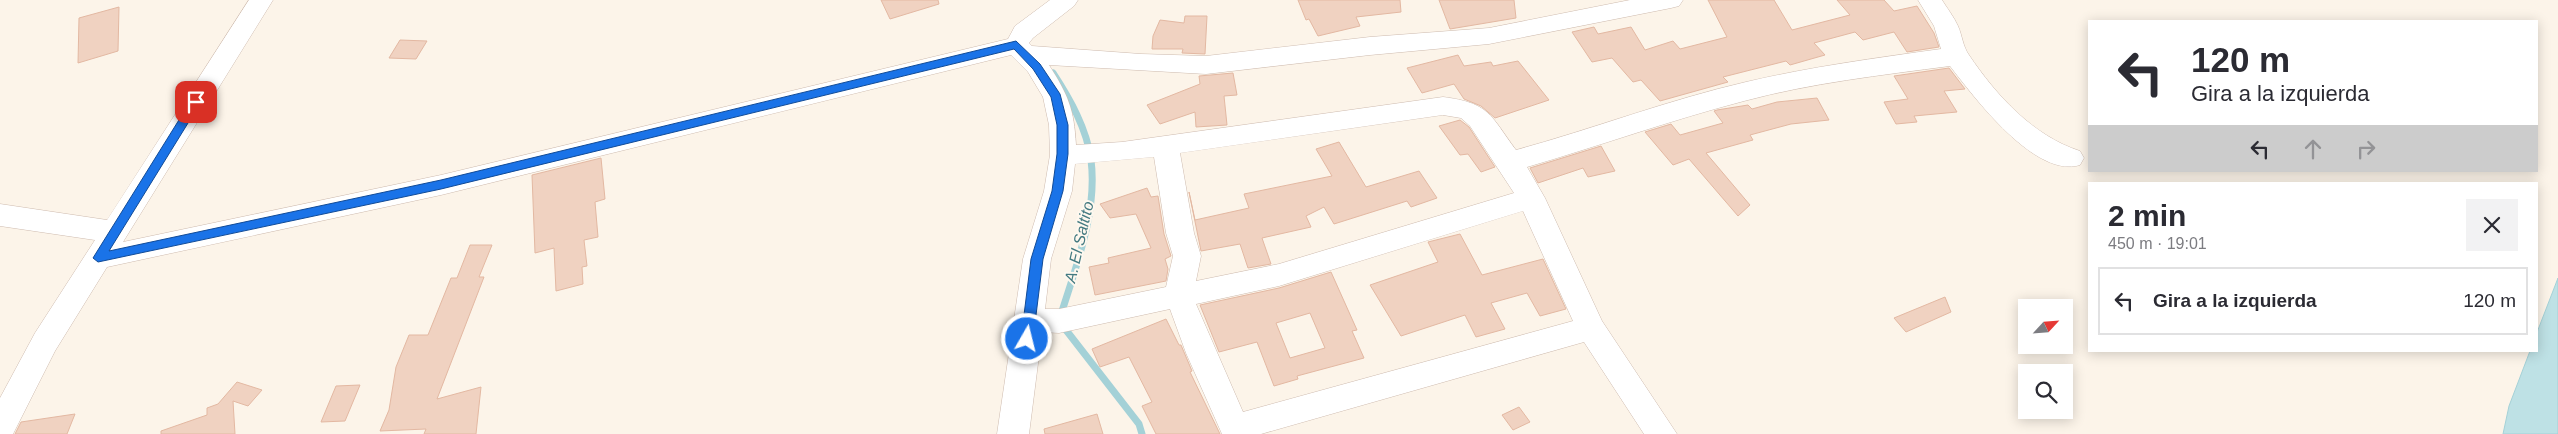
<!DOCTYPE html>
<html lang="es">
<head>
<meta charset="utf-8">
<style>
	:root { --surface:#fff; --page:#f2f2f3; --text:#2b2b33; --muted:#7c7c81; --line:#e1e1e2 }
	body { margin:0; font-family:Arial,sans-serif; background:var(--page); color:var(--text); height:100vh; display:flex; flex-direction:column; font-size:19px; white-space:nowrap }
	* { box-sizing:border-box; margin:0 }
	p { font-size:16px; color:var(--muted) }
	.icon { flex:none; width:28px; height:28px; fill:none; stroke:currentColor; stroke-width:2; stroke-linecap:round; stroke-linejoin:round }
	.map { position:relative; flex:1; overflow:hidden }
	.side { position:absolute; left:2088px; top:182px; width:450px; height:170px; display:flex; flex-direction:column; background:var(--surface); border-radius:0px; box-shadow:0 2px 12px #0003 }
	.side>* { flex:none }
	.top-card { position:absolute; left:2088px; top:20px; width:450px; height:152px; border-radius:0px; box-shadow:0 2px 12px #0003; background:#fff; color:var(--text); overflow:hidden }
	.needle { width:32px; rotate:64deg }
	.tools { position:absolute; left:2018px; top:299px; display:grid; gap:10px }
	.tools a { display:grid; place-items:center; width:55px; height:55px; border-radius:0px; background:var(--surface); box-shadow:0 2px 12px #0003; font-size:25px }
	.pin { position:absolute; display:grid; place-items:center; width:42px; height:42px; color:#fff; margin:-21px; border-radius:10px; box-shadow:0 2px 8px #0006 }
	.me { position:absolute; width:55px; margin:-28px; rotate:8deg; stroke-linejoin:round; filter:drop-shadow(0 0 4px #0008) }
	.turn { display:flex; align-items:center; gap:18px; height:105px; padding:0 20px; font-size:22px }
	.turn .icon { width:65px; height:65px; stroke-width:2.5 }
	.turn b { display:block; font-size:35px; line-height:42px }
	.lanes { display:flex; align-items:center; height:48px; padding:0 20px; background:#0003; justify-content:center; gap:25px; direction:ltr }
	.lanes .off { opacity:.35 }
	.round { display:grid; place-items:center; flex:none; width:52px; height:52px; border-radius:0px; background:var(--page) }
	.overview { display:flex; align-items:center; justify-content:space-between; height:85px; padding:0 20px }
	h1 { font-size:30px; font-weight:700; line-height:38px }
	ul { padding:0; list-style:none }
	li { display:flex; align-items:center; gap:15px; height:68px; margin:0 10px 8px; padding:0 10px; border:2px solid var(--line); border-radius:0px }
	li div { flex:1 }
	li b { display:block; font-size:19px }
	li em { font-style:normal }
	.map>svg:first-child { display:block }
	.water { fill:#bee1e5; stroke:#a4d1d7 }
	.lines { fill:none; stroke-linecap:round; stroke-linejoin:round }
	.stream { stroke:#a4d1d7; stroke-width:7 }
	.building { fill:#f0d2c1; stroke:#e3b8a2; fill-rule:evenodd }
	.minor-casing { stroke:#cebbaf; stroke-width:1 }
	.minor { fill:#fff; fill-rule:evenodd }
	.route { fill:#1a73e8; stroke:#114b97 }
	.labels { text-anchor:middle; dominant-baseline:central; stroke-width:4; stroke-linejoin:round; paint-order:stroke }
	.water-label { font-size:16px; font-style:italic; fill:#447a81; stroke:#fef8ef }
</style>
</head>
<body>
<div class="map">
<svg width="2558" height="434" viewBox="0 0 2558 434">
	<rect width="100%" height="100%" fill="#fcf4e9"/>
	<path class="water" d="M2558 278V434H2503L2509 406 2530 351H2536V335Z"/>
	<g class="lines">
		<path class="stream" d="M1053 73C1070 99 1087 129 1091 160 1098 214 1074 271 1059 321L1139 424 1142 434"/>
	</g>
	<g class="building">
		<path d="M881 0H938L939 4 890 19Z"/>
		<path d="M1298 0H1400L1401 12 1356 17 1360 26 1318 36 1309 19 1306 20Z"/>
		<path d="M1439 0H1514L1516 18 1450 29Z"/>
		<path d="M1708 0H1774L1792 30 1850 15 1837 0H1884L1894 11 1917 6 1934 33 1939 47 1907 52 1894 32 1863 40 1855 32 1814 43 1825 55 1790 65 1786 61 1723 77 1728 82 1660 101 1641 80 1633 82 1612 58 1592 62 1572 32 1594 27 1598 34 1631 27 1645 50 1673 41 1680 49 1727 37Z"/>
		<path d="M119 7 118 51 78 63 79 18Z"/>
		<path d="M1185 16H1207L1205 54 1182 53 1183 49H1152L1153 36 1160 20 1184 23Z"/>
		<path d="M400 40 427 41 416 59 389 58Z"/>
		<path d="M1458 55 1464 66 1491 62 1493 66 1518 61 1549 100 1495 118 1481 106 1464 99 1454 84 1422 93 1407 68Z"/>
		<path d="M1949 68 1965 89 1944 91 1957 112 1914 116 1917 122 1896 124 1884 102 1908 99 1894 76Z"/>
		<path d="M1233 73 1237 95 1224 96 1227 125 1196 127 1195 112 1160 124 1147 105 1200 84 1199 76Z"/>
		<path d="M1817 98 1829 120 1791 124 1750 135 1753 140 1706 153 1750 205 1738 216 1689 159 1673 165 1645 132 1671 124 1680 135 1723 123 1714 111 1717 110 1748 105 1752 109 1777 102Z"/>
		<path d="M1460 120 1469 127 1495 167 1481 172 1468 154 1460 155 1439 126Z"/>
		<path d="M1339 142 1366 187 1419 171 1437 198 1411 207 1407 201 1334 224 1324 207 1306 216 1311 227 1262 238 1271 264 1248 268 1240 244 1201 251 1189 192 1195 220 1249 208 1244 194 1332 176 1316 149Z"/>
		<path d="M1601 146 1615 171 1588 177 1583 168 1538 183 1530 168Z"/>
		<path d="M601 158 605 199 595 202 598 237 584 240 587 266 582 267 583 284 556 291 554 248 535 253 532 175Z"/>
		<path d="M1147 188 1151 197 1158 196 1164 234 1171 256 1165 259 1168 269 1166 281 1095 295 1089 267 1109 263 1108 258 1151 248 1136 214 1110 218 1100 204Z"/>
		<path d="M1460 234 1482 275 1543 259 1566 309 1540 316 1527 293 1491 303 1505 329 1476 337 1465 315 1401 336 1370 285 1438 262 1428 242Z"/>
		<path d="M470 245H492L479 277H484L437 399 481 387 476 434H424L426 429 380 431 389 410 396 367 409 335H428L451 278H457Z"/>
		<path d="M1331 272 1357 330 1352 331 1364 358 1297 376 1298 379 1274 386 1257 342 1219 352 1200 305 1279 288ZM1310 313 1325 348 1290 358 1276 323Z"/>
		<path d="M1945 297 1951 312 1906 332 1894 318Z"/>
		<path d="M1166 319 1179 345H1181L1192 371 1190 372 1220 434H1156L1142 406 1152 402 1129 357 1100 367 1092 349Z"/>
		<path d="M237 382 262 390 248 406 233 401 235 434H161V431L207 415V408L218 404Z"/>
		<path d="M360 385 345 421 321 422 336 386Z"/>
		<path d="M1519 407 1530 422 1513 430 1502 415Z"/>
		<path d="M75 414 67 434H15L21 422Z"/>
		<path d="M1097 414 1103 434H1045L1044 429Z"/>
	</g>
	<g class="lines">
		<g class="minor-casing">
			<path id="minor" d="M249 0H273L123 242 441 175 1008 39 1015 26 1050 0H1078L1074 6 1033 38 1029 43 1032 46 1141 54 1206 56 1370 37 1489 28 1630 0H1683L1679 6 1671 8 1489 44 1370 55 1206 74 1049 65C1068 95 1074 108 1076 145L1122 142 1443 97C1490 103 1490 115 1516 150 1593 129 1668 100 1746 82 1810 67 1876 58 1941 49L1934 26 1918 0H1942C1947 8 1954 17 1958 26 1962 35 1963 47 1969 55 1996 95 2033 136 2080 151L2084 158 2080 165C2035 179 1974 97 1950 66 1882 75 1811 83 1744 101 1671 120 1599 146 1527 167L1545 198 1602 321 1677 434H1644L1584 342 1261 434H1222L1186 353 1170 309 1059 333 1042 332 1029 434H997L1023 259 1044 191 1050 155 1049 125 1043 97 1028 72 1011 55 441 195 107 267 55 351 13 434H0V398L35 333 95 240 0 226V204L107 220ZM1443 115 1461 118 1470 126 1514 193 1279 264 1196 281 1201 256 1194 233 1180 153ZM1154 157 1166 233 1173 256 1166 287 1059 309H1045L1051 259 1072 191 1075 164ZM1523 211 1573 321 1243 412 1196 304 1279 286Z"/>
		</g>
		<use href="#minor" class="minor"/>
	</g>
	<path class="route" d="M1016 41 1040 64 1060 94 1068 125V154L1063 191 1043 259 1033 339 1027 344 1021 339 1031 259 1052 191 1057 154V125L1051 97 1033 69 1014 49 441 189 98 262 93 258 192 99 196 98 201 102 109 251 441 180Z"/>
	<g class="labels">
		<g class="water-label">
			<text transform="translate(1079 242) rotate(-77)">A. El Saltito</text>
		</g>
	</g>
</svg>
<div class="tools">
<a><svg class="needle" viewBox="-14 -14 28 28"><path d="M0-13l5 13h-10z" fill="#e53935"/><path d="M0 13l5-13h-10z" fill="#7c7c81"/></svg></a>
<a><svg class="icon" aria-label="search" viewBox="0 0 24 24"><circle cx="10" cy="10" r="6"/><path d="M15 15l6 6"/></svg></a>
</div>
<div class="pin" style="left:196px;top:102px;background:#d93025"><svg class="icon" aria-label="arrive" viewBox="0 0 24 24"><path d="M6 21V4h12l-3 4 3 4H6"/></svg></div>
<svg class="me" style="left:1027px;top:339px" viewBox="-20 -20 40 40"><circle r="17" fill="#1a73e8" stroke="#fff" stroke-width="3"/><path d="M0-11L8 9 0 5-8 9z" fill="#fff"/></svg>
<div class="top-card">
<div class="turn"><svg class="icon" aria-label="left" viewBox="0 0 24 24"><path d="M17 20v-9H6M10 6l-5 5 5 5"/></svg><div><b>120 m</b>Gira a la izquierda</div></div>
<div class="lanes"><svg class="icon" aria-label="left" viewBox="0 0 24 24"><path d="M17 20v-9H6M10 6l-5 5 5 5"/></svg><svg class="icon off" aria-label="ahead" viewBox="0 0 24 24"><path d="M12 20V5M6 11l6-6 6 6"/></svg><svg class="icon off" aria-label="right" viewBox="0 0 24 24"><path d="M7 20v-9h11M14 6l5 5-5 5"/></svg></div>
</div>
<section class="side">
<div class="overview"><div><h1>2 min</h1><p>450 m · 19:01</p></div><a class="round"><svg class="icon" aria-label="close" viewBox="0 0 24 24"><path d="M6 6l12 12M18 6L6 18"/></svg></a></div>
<ul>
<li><svg class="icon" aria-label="left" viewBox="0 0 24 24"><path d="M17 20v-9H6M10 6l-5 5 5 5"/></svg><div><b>Gira a la izquierda</b></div><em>120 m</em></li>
</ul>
</section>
</div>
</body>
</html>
